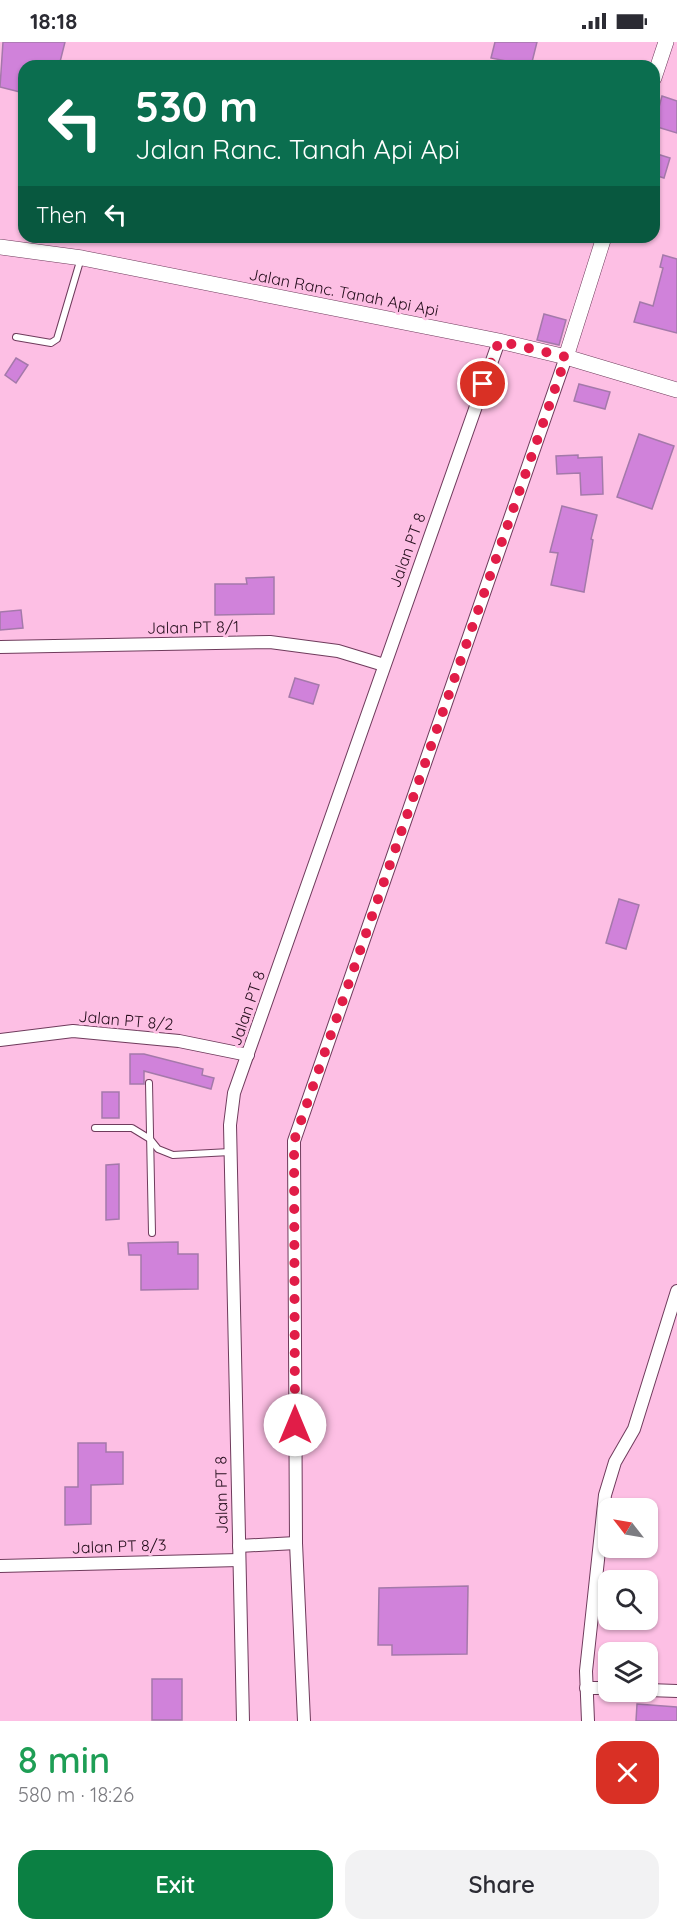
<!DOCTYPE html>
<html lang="en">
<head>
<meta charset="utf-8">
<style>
	:root { --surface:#fff; --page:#f2f2f3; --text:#2b2b33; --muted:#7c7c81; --accent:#0b8043 }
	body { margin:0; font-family:Quicksand,sans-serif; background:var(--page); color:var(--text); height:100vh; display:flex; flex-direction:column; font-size:22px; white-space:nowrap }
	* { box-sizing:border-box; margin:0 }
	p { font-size:20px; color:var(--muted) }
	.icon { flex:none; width:33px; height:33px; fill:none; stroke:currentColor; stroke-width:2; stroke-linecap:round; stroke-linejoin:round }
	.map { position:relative; height:1679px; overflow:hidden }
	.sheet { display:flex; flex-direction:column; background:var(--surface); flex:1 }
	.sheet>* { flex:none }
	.guide { position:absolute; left:18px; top:18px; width:642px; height:183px; border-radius:18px; box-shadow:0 2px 4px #0004; background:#0b6e4f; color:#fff; overflow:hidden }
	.needle { width:39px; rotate:301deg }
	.fabs { position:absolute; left:598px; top:1456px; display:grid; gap:12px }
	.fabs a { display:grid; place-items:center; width:60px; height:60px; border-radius:12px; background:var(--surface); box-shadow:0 2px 4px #0004; font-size:30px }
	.pin { position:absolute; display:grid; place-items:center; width:51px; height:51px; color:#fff; margin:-26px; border:3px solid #fff; border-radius:50%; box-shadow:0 2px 6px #0007 }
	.me { position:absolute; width:66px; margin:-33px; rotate:0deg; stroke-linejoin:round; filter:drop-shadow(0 0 4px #0008) }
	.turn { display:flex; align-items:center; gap:21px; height:126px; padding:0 18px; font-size:27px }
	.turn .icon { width:78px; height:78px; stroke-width:2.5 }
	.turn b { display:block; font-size:42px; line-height:51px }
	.then { display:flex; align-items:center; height:57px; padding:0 18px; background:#0003; gap:12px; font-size:22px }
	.round { display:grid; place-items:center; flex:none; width:63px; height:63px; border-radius:18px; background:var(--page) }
	.head { display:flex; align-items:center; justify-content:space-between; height:102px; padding:0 18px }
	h1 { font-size:36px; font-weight:600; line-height:45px; color:#1e9e55 }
	.button { display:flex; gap:12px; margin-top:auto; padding:12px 18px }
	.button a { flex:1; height:69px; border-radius:18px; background:var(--accent); color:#fff; font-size:24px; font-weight:600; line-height:69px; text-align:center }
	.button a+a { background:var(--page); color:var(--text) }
	.status { display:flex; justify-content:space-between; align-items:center; height:42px; padding:0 30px; background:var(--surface); direction:ltr }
	.status svg { height:16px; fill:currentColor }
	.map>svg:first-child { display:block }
	.building { fill:#d082da; stroke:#a479aa; stroke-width:1.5 }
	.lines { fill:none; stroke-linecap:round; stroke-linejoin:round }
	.service-casing { stroke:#6f3b5c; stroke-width:8 }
	.minor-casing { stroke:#6f3b5c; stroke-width:14 }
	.tertiary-casing { stroke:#6f3b5c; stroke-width:16 }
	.service { stroke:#fff; stroke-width:6 }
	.minor { stroke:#fff; stroke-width:12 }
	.tertiary { stroke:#fff; stroke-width:15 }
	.route { stroke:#e11d48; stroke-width:10; stroke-dasharray:0 18 }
	.labels { text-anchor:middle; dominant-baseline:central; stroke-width:6; stroke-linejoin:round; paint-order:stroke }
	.street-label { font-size:16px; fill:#230d1b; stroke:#fdbfe4 }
</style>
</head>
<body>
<div class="status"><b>18:18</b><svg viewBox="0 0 49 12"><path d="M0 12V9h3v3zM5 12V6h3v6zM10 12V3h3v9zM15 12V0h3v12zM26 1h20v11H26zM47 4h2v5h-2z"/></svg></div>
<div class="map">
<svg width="677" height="1679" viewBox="0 0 677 1679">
	<rect width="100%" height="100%" fill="#fdbfe4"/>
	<g class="building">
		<path d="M3 0H65L59 24H24V51L0 45Z"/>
		<path d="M495 0H537L531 24 491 16Z"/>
		<path d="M662 54 677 59V91L654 84Z"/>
		<path d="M654 111 670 116 664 136 654 133Z"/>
		<path d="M663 213 677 217V291L634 280 640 260 653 264 663 226 660 225Z"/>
		<path d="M544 272 566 278 559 303 537 298Z"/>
		<path d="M16 316 28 323 16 341 5 333Z"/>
		<path d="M579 342 610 350 605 367 574 359Z"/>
		<path d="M639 392 674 404 652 467 617 455Z"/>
		<path d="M578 413V416L602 415 603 452 581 453 580 431 557 432 556 414Z"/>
		<path d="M562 464 597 473 591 497 593 498 584 550 551 543 558 511 550 510Z"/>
		<path d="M274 535V572L215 573V542H247L246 536Z"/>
		<path d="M21 568 23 586 0 588V570Z"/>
		<path d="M295 636 319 643 313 662 289 655Z"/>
		<path d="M619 857 639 863 626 907 606 901Z"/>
		<path d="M130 1012H144L203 1027 202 1033 214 1036 211 1047 144 1029V1042H130Z"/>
		<rect x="102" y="1050" width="17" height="26"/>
		<path d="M119 1122V1177L106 1178V1123Z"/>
		<path d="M178 1200V1212H198V1247L141 1248V1213H129L128 1201Z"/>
		<path d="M78 1401H106V1410H123V1442L91 1443V1482L65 1483V1445H78Z"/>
		<path d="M468 1544 467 1612 392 1613V1603H378L379 1546Z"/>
		<rect x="152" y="1637" width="30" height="41"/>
		<path d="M637 1662 677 1665V1679H636Z"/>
	</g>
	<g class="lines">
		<g class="service-casing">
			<g id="service">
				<path d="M16 295 51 301 57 297 81 216"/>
				<path d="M149 1041 152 1191"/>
				<path d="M95 1086H132L150 1097 158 1107 173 1113 230 1110"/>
			</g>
		</g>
		<g class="minor-casing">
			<g id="minor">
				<path d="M0 605 270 600 338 609 384 623"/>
				<path d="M0 998 73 989 179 999 248 1013"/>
				<path d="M239 1504 296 1501"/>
				<path d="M0 1524 239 1518"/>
				<path d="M586 1646H609"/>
				<path d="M648 1648 677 1649"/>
				<path d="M243 1679 230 1083 234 1051 499 299"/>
				<path d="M304 1679 296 1501 294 1099 566 315"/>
				<path d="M588 1679 586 1629 605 1453 615 1420 634 1387 677 1249"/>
			</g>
		</g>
		<g class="tertiary-casing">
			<g id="tertiary">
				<path d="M654 36 666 0"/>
				<path d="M0 205 82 216 499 299 566 315 677 348"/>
				<path d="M566 315 604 195"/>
			</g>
		</g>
		<use href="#service" class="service"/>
		<use href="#minor" class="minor"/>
		<use href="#tertiary" class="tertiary"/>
	</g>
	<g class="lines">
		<path class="route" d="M295 1383 294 1099 566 315 499 299 483 342"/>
	</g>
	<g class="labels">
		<g class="street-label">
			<text transform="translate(344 250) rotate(11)">Jalan Ranc. Tanah Api Api</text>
			<text transform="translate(407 508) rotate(-70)">Jalan PT 8</text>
			<text transform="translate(193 585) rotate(-1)">Jalan PT 8/1</text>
			<text transform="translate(247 966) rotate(-71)">Jalan PT 8</text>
			<text transform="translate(126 978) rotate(5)">Jalan PT 8/2</text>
			<text transform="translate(221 1453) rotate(-91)">Jalan PT 8</text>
			<text transform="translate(119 1504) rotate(-2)">Jalan PT 8/3</text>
		</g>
	</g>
</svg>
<div class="fabs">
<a><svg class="needle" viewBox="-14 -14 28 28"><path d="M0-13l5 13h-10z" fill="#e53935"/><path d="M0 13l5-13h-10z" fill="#7c7c81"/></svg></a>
<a><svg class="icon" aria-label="search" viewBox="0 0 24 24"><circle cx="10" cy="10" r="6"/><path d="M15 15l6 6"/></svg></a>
<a><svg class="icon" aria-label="layers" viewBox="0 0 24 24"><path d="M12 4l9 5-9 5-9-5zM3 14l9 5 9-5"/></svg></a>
</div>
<div class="pin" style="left:483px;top:342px;background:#d93025"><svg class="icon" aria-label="arrive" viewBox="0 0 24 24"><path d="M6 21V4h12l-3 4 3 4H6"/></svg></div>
<svg class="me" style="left:295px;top:1383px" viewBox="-20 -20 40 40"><circle r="19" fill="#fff"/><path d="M0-13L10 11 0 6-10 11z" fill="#e11d48"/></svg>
<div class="guide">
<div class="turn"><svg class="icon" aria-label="left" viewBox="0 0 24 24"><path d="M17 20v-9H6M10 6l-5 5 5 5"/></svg><div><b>530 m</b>Jalan Ranc. Tanah Api Api</div></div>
<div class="then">Then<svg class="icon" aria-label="left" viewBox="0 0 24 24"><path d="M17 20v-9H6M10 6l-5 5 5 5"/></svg></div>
</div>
</div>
<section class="sheet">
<div class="head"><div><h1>8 min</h1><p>580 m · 18:26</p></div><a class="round" style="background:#d93025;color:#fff"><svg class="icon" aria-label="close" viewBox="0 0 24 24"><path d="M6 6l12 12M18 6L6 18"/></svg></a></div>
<div class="button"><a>Exit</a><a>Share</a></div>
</section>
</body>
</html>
